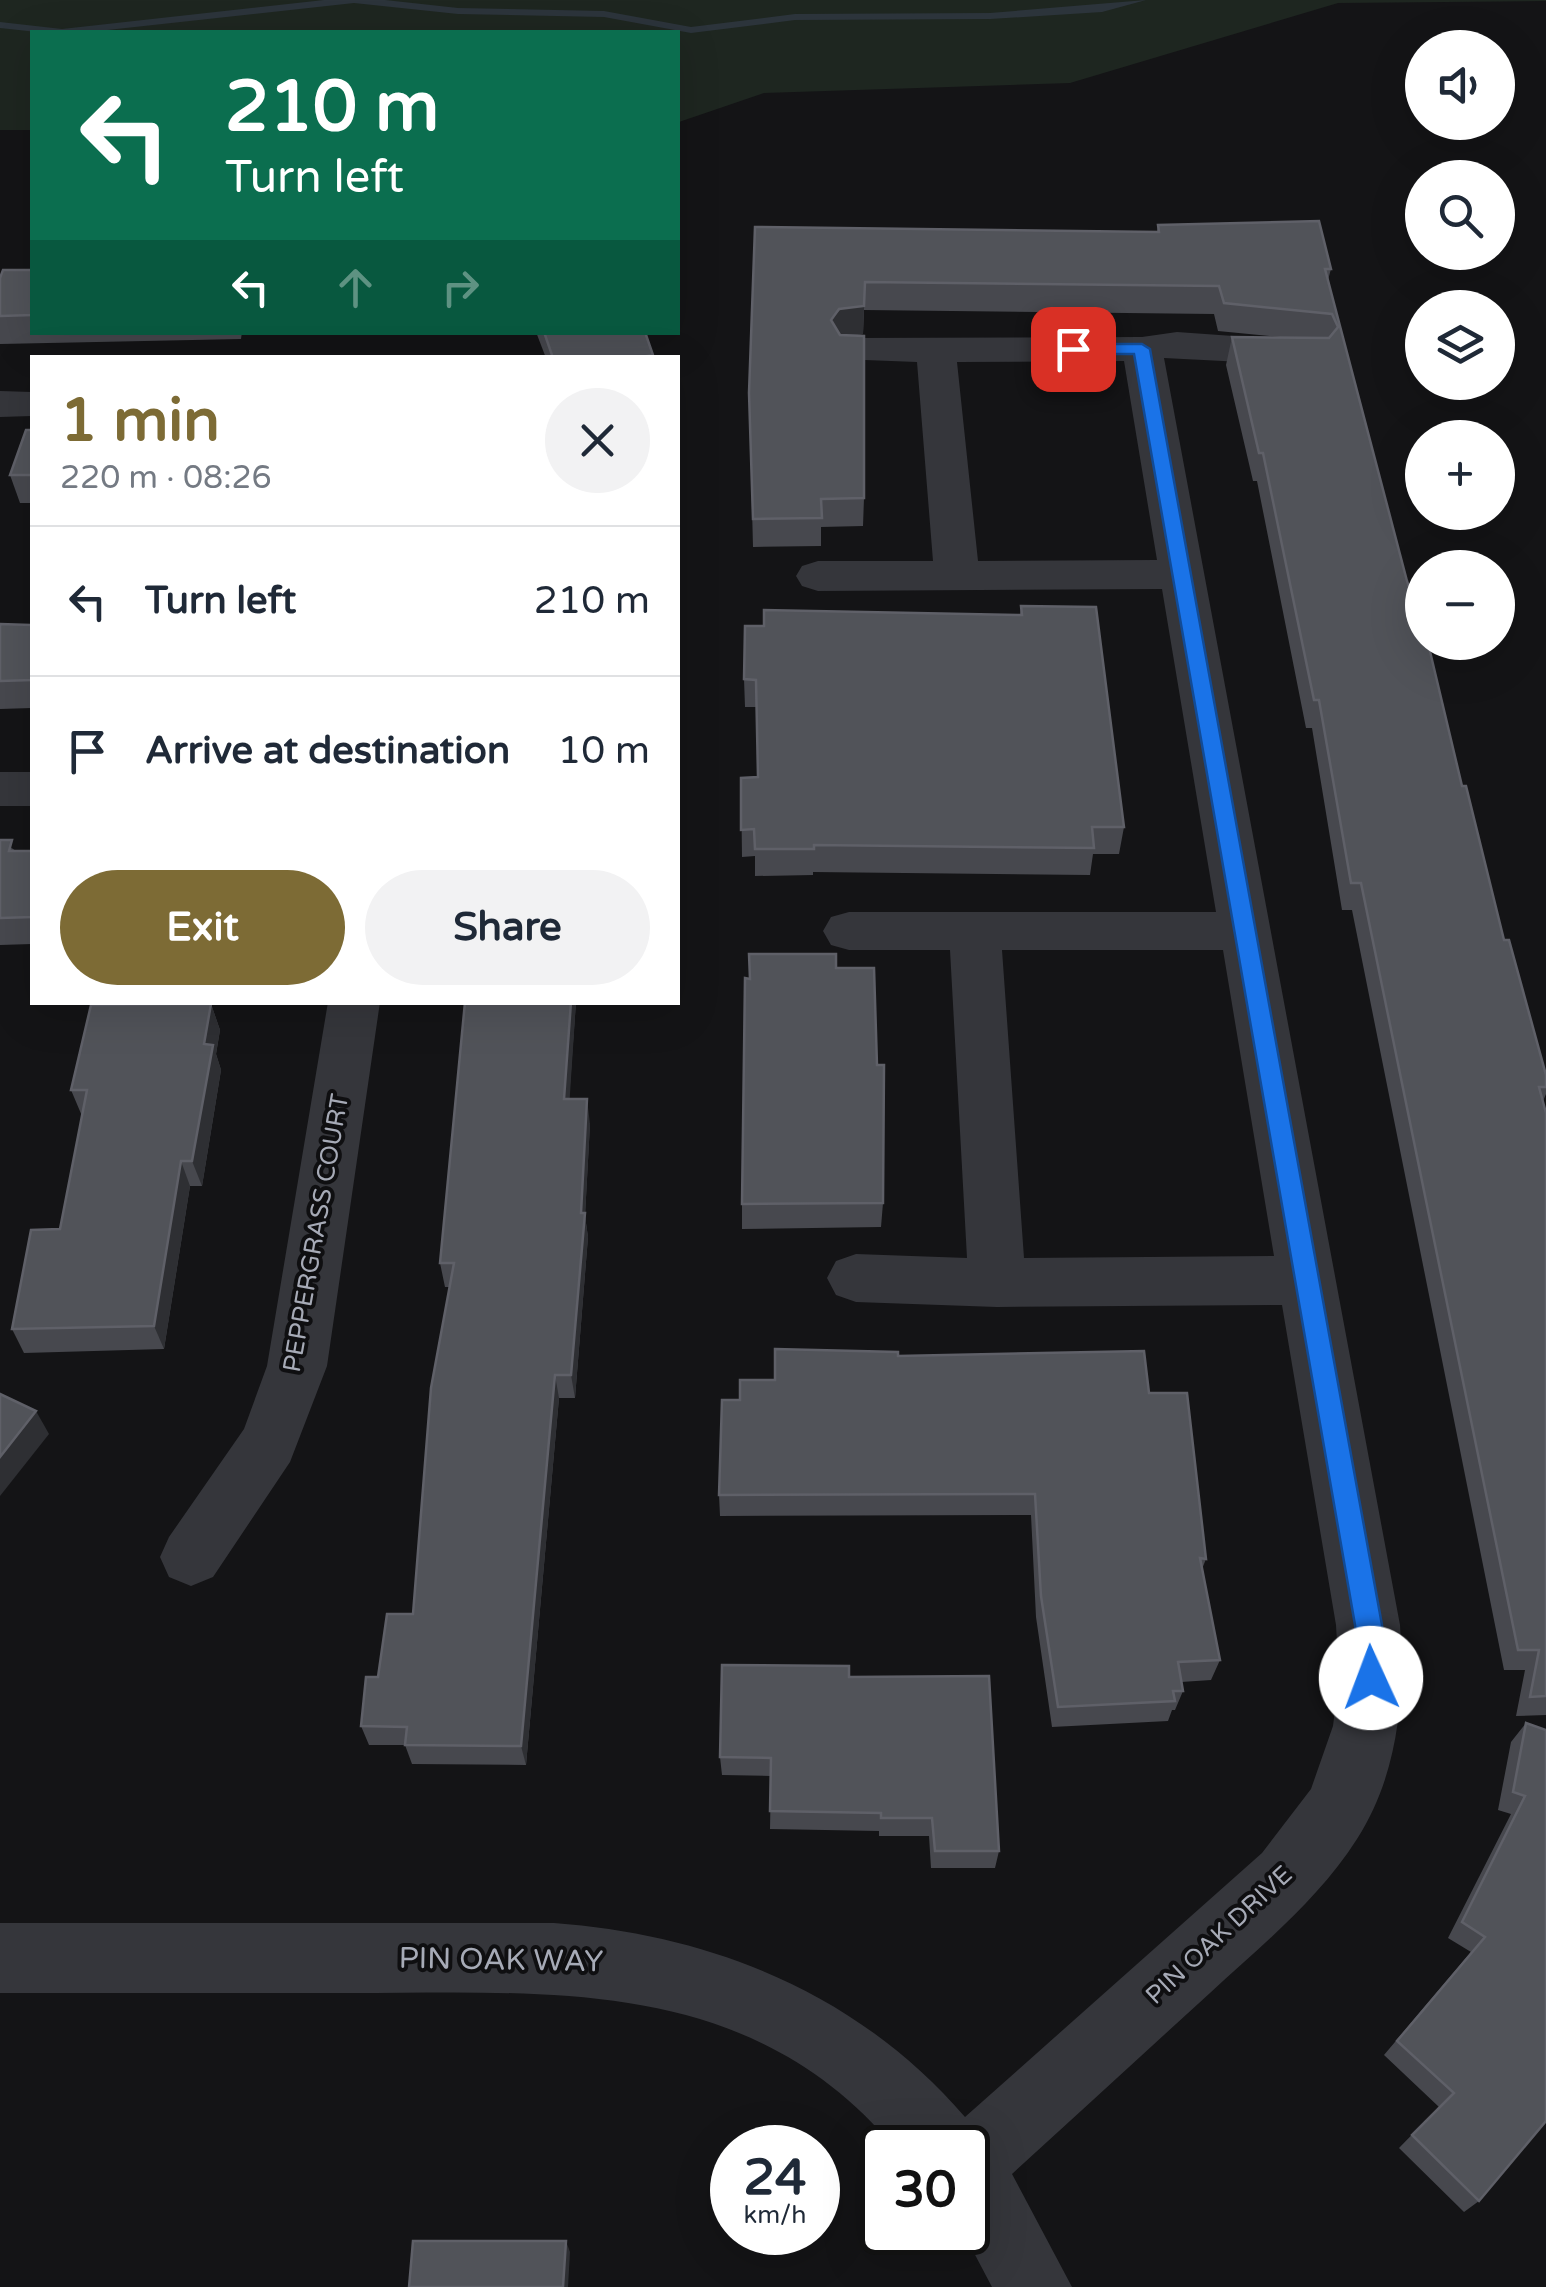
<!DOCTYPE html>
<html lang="en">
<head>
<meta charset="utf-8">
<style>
	:root { --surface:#fff; --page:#f2f2f3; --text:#1f2937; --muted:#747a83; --line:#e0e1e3; --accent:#7d6b35 }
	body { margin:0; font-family:"Varela Round",sans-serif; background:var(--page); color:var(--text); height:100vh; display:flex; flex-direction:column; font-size:38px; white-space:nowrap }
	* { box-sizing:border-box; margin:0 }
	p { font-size:32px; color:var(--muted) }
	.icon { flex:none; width:55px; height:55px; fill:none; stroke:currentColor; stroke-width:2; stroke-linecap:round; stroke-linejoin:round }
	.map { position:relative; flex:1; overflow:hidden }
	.details { position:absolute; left:30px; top:355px; width:650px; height:650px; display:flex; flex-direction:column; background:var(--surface); border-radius:0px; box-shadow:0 10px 40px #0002 }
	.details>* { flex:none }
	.banner { position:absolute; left:30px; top:30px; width:650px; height:305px; border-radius:0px; box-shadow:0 10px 40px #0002; background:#0b6e4f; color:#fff; overflow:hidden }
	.controls { position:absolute; left:1405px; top:30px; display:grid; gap:20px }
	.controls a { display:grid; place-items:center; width:110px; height:110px; border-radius:50%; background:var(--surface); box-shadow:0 10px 40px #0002; font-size:50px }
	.speed { position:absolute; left:710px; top:2125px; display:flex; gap:20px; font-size:50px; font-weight:700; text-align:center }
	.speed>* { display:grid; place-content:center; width:130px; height:130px; border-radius:50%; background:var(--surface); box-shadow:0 10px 40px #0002; line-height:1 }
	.speed small { font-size:25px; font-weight:400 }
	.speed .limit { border:5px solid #111; border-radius:15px; background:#fff; color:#111 }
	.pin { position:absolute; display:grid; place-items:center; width:85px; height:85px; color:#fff; margin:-42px; border-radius:20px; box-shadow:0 5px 15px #0006 }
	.me { position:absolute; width:110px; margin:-55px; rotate:358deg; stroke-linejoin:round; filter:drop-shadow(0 0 8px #0008) }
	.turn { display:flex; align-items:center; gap:35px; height:210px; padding:0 30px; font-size:45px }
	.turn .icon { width:130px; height:130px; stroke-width:2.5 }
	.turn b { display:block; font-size:70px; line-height:85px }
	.lanes { display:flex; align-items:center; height:95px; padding:0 30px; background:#0003; justify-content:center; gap:50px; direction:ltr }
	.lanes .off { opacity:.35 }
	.round { display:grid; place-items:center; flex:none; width:105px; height:105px; border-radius:52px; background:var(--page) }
	.headline { display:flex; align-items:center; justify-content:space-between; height:170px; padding:0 30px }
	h1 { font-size:60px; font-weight:700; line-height:75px; color:var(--accent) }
	.primary-button { display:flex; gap:20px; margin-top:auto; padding:20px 30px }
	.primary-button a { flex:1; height:115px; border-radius:60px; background:var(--accent); color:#fff; font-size:40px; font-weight:700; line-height:115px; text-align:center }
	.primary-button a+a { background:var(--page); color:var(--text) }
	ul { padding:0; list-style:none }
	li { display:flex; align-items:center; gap:30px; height:150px; padding:0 30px; border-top:2px solid var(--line) }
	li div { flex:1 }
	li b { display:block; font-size:38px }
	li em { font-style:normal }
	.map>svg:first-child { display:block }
	.green { fill:#1e2620 }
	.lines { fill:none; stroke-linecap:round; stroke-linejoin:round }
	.stream { fill:#2c343b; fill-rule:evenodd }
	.minor { fill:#35363b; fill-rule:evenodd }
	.wall { fill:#47484e }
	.shaded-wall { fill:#2e2f33 }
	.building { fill:#515359; stroke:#5f6068; stroke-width:2.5 }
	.route { fill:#1a73e8; stroke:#114b97; stroke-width:2.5 }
	.labels { text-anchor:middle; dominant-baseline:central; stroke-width:8; stroke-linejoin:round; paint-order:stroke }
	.street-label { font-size:25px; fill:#a6aab6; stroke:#0f0f11 }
	.near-street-label { font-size:30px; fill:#a6aab6; stroke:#0f0f11 }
</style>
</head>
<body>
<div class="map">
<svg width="1546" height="2287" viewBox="0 0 1546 2287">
	<rect width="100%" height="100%" fill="#141416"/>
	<path class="green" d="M0 0H1546V1L1338 3 1070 83 764 93 679 122 678 32H32V130H0Z"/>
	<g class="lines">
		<path class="stream" d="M324 0H385L458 8 604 11 691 27 795 14 990 13 1146 0 1102 12 990 19 795 20 691 33 604 17 458 14 354 3 89 32H37L0 28V22L62 29Z"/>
		<g class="minor">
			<path d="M1177 332 1304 341 1318 344 1324 353 1318 362 1304 365 1164 358 1400 1625C1405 1698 1398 1775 1357 1839 1318 1900 1262 1945 1210 1993 1144 2053 1078 2114 1012 2174L1072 2287H992L963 2232H968V2148H895C750 1975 551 1993 349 1993 232 1993 116 1993 0 1993V1923H554C714 1935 859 1994 965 2117L1262 1853 1311 1789 1333 1726 1339 1678 1336 1625 1282 1305 997 1307 856 1302 836 1295 827 1278 836 1261 856 1254 967 1258 950 950H849L831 945 823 931 831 917 849 912H1216L1162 589 818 591 802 586 796 576 802 566 818 561H933L917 362 839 359 833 350 839 341 853 338 1142 337ZM1124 361 1157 560 978 561 957 362ZM1002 950H1223L1274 1256 1024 1258Z"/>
			<path d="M0 391 32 392V416L0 417Z"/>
			<rect x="0" y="772" width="32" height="34"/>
			<path d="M328 1002H380L327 1366 290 1462 213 1577 191 1586 169 1577 160 1557 169 1537 244 1429 267 1366Z"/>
		</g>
	</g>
	<g class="wall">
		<path d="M1158 225 1331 269 1328 280 1407 581 1504 940 1546 1075V1094L1543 1101 1546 1113V1715L1516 1716 1525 1670H1504L1352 910H1342L1312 728H1306L1257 481H1253L1226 365 1232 337H1280L1218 331 1214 314 864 310 863 334 853 335 864 498 863 526 821 527V546L753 547 749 393 755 227 1157 232Z"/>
		<path d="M32 270V332H242L241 339 0 344V278Z"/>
		<path d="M536 332H645L653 358H546Z"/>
		<path d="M32 430V503H20L10 475Z"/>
		<path d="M1021 606 1124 827 1119 854H1093L1090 875 813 872V875L755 876V856L742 857 741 778 758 777 756 707H745L744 679 764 626 1020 615Z"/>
		<path d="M32 620V708L0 709V624L31 625Z"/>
		<path d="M0 840 16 851H32V944L0 945Z"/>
		<path d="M836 968 883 1203 881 1227 742 1229V1204Z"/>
		<path d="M126 1002H143L139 1005 211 1004 220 1030 216 1054 221 1070 202 1186H190L164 1349 24 1353 12 1329 60 1229 82 1116 71 1090 128 1005Z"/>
		<path d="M576 1002 569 1099 590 1124 585 1216 588 1237 575 1398H559L526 1765 412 1764 405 1745H369L361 1726 378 1677 413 1614 449 1287H445L440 1263Z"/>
		<path d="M898 1356 1149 1393 1206 1559 1202 1569 1220 1660 1211 1680 1181 1682 1183 1691 1175 1710H1172L1168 1721 1052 1727 1036 1617 1031 1515 720 1516 719 1495 740 1400 775 1380Z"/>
		<path d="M849 1677 999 1851 995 1868H931L929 1836H879V1831L770 1829 771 1776 722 1775 720 1757Z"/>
		<path d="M1526 1723 1546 1730 1479 2201 1464 2212 1399 2148 1439 2107 1384 2055 1471 1952 1448 1938 1511 1814 1498 1810 1511 1742Z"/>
	</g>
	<g class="shaded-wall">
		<path d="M865 282 863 334 838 337 831 320Z"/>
		<path d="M571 1002H576L568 1124 564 1099Z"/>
		<path d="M211 1004 220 1030 216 1054 221 1070 202 1186 192 1161 204 1044Z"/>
		<path d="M587 1099 590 1124 585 1216 588 1237 575 1398 571 1375Z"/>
		<path d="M181 1161 190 1186 164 1349 154 1326Z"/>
		<path d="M555 1375 559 1398 526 1765 521 1746Z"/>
		<path d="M36 1411 49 1434 0 1496V1457Z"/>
		<path d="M566 2241 570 2252 568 2287H563Z"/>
	</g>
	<g class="building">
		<path d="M1319 221 1331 269H1325L1407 581 1422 627V642L1428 643 1462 786H1466L1504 940H1509L1546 1075V1087H1539L1546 1113V1696L1530 1697 1539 1650H1518L1361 883H1351L1319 700H1314L1263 453H1259L1232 337 1329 338 1338 327 1332 314 1224 303 1219 286 865 282 864 306 839 309 831 320 840 335 864 336V498L821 499 822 518 753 519 749 393 755 227 1159 232 1158 225Z"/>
		<path d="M3 270H32V315L0 316V278Z"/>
		<path d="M544 332H645L653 355 636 358H553Z"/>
		<path d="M26 430H32V475H10Z"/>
		<path d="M1021 606 1096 607 1124 827H1092L1094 848 814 845V849H755L754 829 741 830V778L758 777 756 680 744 679 745 626H764V610L1022 615Z"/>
		<path d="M32 620V680L0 681V624L31 625Z"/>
		<path d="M0 840H12L9 851H32V917L0 918Z"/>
		<path d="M749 954H836V968H874L877 1065H884L883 1203 742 1204 745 978 750 979Z"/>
		<path d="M465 1002H571L564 1099H587L581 1213H585L571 1375H555L521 1746 405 1745 407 1727 361 1726 366 1677H378L387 1614H413L431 1388 454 1263H440Z"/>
		<path d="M211 1004 204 1044 213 1045 192 1161H181L154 1326 12 1329 31 1230 60 1229 87 1090H71L91 1005Z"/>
		<path d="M775 1349 898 1352V1356L1144 1351 1149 1393H1187L1206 1559 1200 1558 1220 1660 1178 1662 1183 1691H1173L1175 1701 1058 1707 1041 1596 1035 1494 719 1495 722 1400H740V1380H775Z"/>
		<path d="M0 1394 36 1411 0 1457Z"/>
		<path d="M722 1665 849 1666V1677L989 1676 999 1851H935L932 1818H881V1813L770 1811 771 1758 720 1757Z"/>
		<path d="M1526 1723 1546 1730V2121L1479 2201 1412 2135 1454 2093 1397 2041 1485 1937 1462 1922 1525 1796 1513 1792Z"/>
		<path d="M413 2241H566L563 2287H409Z"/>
	</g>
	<path class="route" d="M1142 344 1150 349 1382 1625 1384 1678 1380 1688 1371 1691 1361 1688 1355 1625 1134 354H1073L1065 349 1073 344Z"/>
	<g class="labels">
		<g class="street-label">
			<text transform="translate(316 1233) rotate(-80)">PEPPERGRASS COURT</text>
			<text transform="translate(1219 1935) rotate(-43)">PIN OAK DRIVE</text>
		</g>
		<g class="near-street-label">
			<text transform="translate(501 1960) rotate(1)">PIN OAK WAY</text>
		</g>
	</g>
</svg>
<div class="controls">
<a><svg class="icon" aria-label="sound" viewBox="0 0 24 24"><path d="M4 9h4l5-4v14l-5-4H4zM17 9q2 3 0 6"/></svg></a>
<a><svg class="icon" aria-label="search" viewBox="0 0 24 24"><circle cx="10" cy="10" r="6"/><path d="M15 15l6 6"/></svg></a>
<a><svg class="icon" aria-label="layers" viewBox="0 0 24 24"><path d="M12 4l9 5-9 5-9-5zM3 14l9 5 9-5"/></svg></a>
<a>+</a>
<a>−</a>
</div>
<div class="speed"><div>24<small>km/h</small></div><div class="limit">30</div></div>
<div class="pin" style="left:1073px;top:349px;background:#d93025"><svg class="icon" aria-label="arrive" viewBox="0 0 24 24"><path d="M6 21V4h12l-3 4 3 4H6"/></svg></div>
<svg class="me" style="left:1371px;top:1678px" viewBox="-20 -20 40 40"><circle r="19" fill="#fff"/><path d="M0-13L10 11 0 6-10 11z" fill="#1a73e8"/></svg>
<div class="banner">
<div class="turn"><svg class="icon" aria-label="left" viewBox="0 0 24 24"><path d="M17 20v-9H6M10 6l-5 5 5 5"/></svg><div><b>210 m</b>Turn left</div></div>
<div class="lanes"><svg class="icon" aria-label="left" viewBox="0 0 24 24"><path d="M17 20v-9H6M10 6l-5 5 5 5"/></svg><svg class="icon off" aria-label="ahead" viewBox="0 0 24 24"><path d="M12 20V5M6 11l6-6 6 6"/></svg><svg class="icon off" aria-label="right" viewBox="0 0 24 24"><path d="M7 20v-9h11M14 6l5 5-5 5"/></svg></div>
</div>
<section class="details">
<div class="headline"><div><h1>1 min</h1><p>220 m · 08:26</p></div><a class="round"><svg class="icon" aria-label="close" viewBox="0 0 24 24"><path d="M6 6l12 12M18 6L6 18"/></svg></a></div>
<ul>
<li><svg class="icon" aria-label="left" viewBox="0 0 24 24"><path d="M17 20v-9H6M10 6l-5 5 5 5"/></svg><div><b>Turn left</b></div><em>210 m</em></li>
<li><svg class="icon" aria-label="arrive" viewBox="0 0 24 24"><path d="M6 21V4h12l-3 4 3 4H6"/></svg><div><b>Arrive at destination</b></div><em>10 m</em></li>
</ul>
<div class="primary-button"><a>Exit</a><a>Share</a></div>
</section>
</div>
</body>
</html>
